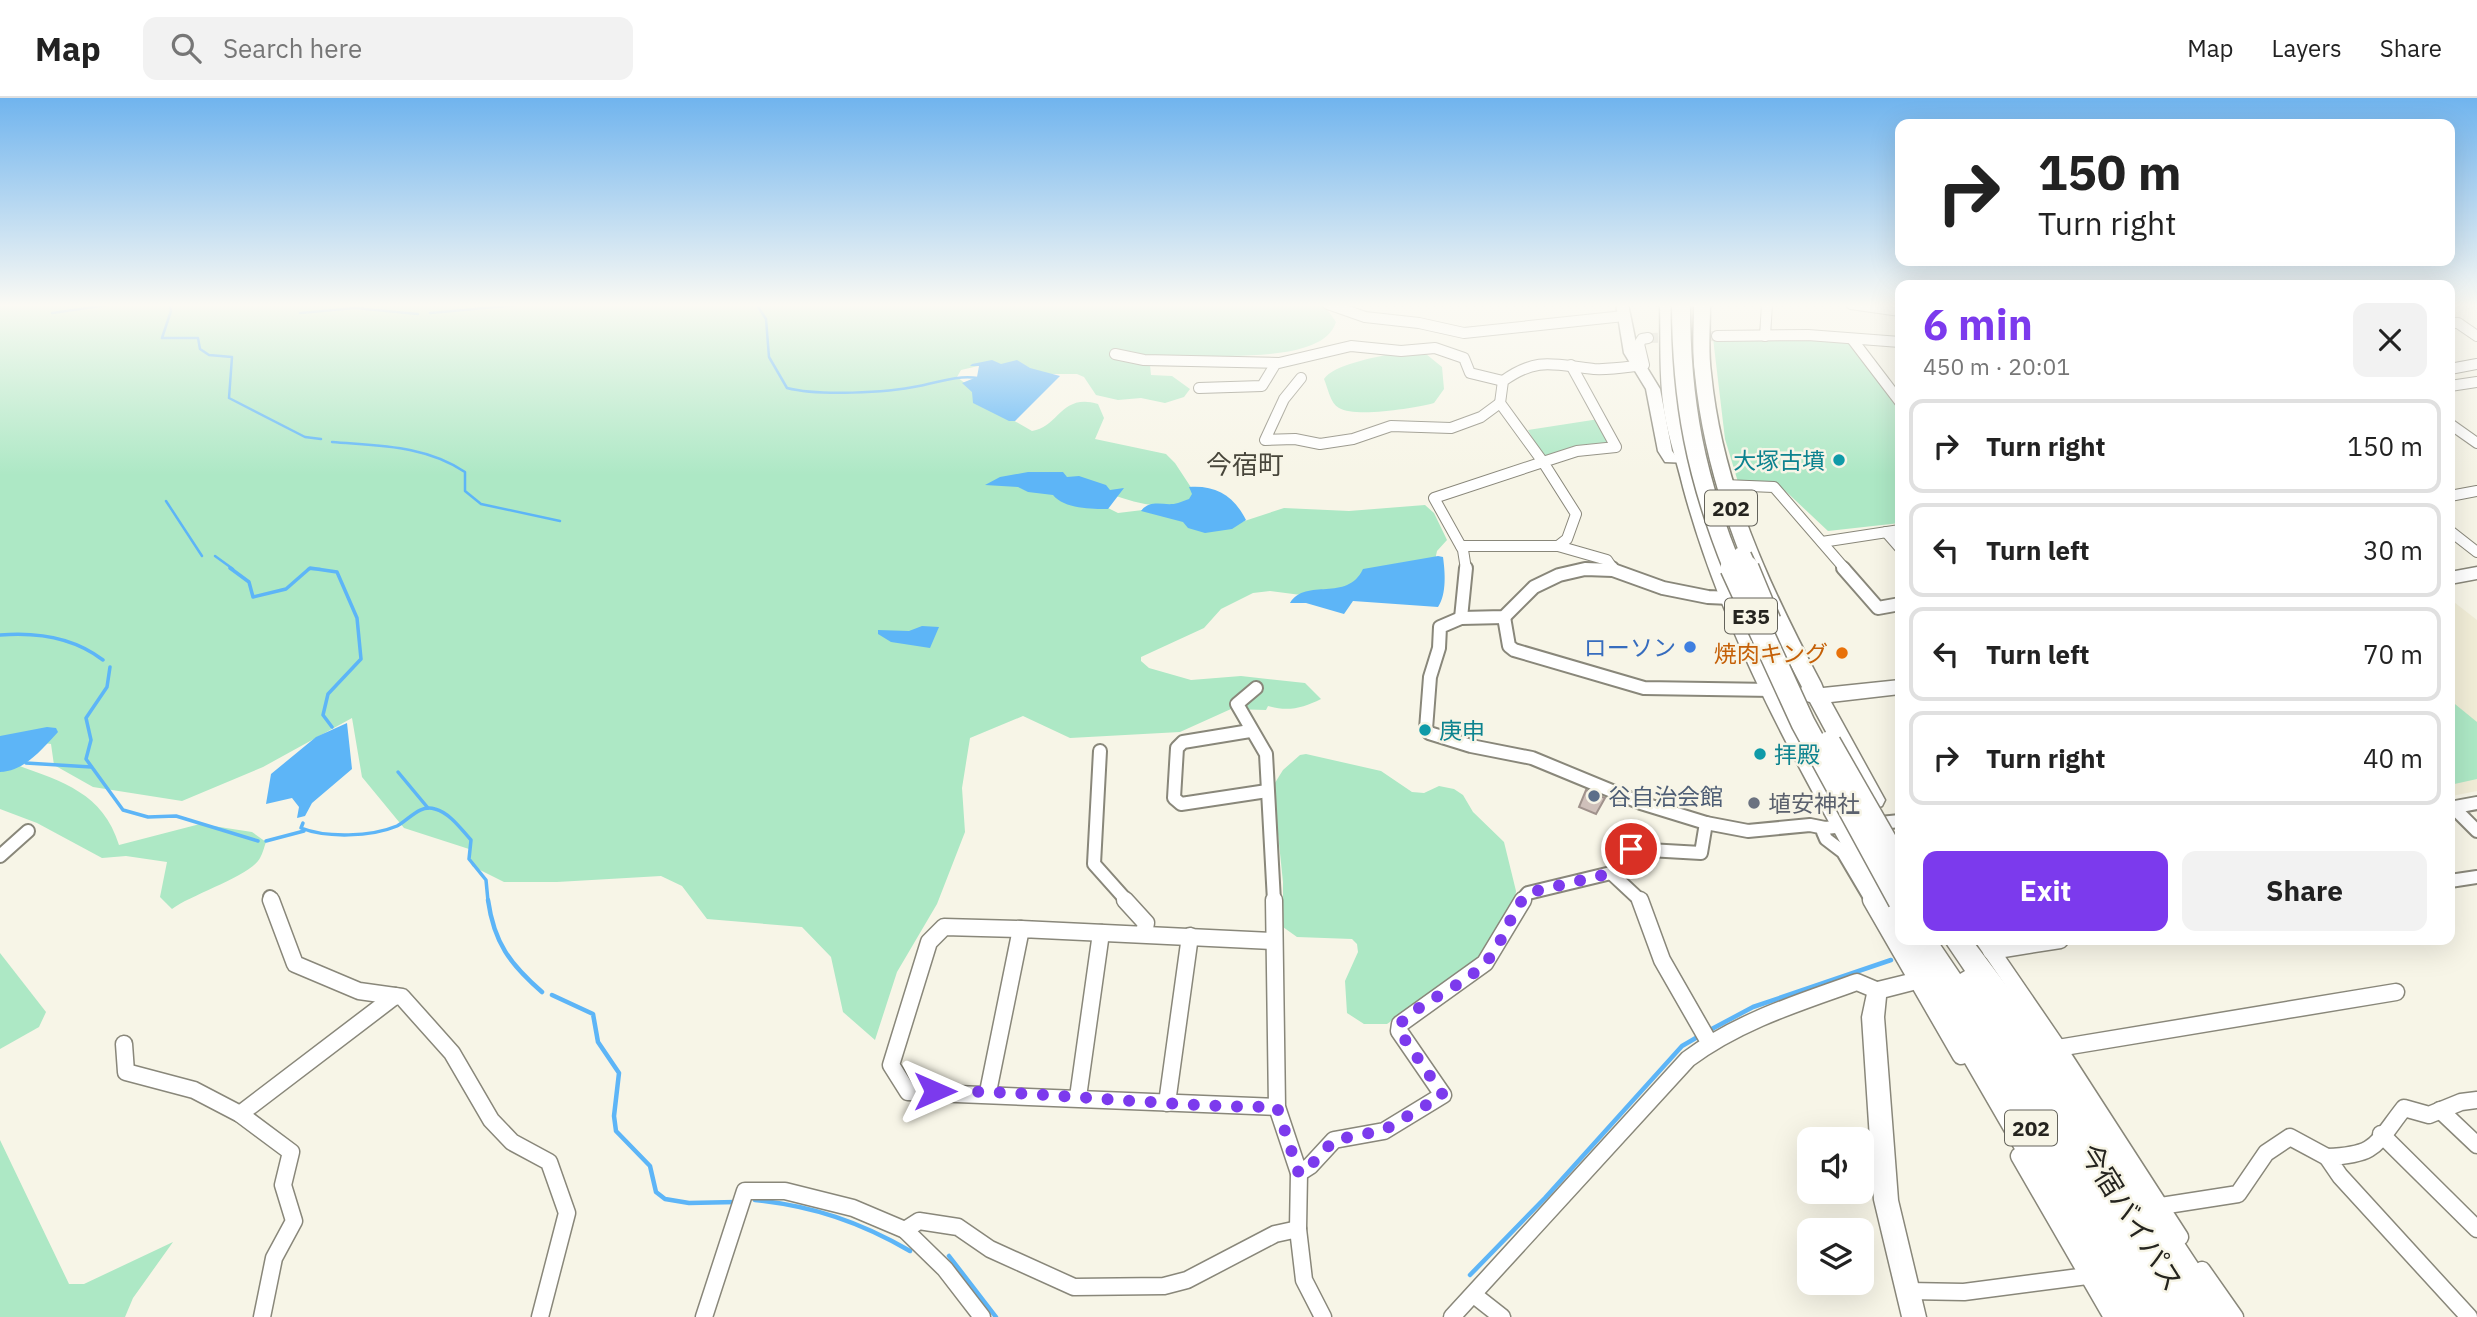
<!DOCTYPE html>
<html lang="en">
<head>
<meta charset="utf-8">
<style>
	:root { --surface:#fff; --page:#f2f2f2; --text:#222; --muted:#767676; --line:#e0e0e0; --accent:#7c3aed }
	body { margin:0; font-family:"IBM Plex Sans","Noto Sans JP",sans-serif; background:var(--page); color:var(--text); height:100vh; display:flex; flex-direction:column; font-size:26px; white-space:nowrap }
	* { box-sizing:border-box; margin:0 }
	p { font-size:23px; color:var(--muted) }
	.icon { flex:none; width:38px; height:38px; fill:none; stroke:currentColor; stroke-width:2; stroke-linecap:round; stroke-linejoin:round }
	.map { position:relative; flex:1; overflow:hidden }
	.side { position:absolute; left:1895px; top:182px; width:560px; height:665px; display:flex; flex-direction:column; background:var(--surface); border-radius:14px; box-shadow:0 7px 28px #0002 }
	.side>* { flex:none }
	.top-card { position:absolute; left:1895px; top:21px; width:560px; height:147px; border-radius:14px; box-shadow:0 7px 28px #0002; background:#fff; color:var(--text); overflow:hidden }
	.buttons { position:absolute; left:1797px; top:1029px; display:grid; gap:14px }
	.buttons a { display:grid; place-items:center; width:77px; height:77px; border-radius:14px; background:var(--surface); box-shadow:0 7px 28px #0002; font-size:35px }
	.pin { position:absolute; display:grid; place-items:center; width:60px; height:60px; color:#fff; margin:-30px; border:4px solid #fff; border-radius:50%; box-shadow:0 2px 7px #0007 }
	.me { position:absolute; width:77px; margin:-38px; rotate:90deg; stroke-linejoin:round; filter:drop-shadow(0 0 5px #0008) }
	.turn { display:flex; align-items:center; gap:24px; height:147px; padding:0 28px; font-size:32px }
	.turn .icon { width:91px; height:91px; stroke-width:2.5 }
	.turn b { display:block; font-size:49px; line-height:60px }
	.round { display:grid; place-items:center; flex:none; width:74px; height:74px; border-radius:14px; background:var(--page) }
	.headline { display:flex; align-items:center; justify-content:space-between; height:119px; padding:0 28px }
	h1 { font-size:42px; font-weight:700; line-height:52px; color:var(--accent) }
	.button { display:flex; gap:14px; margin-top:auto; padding:14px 28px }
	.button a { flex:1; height:80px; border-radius:14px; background:var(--accent); color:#fff; font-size:28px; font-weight:700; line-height:80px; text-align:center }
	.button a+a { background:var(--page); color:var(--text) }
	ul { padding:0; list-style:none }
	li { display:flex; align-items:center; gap:21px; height:94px; margin:0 14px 10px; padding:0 14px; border:4px solid var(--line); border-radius:14px }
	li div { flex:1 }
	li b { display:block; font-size:26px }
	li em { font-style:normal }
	header { display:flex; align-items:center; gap:42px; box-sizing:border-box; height:98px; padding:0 35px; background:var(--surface); border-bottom:2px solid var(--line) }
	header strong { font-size:33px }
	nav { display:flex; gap:38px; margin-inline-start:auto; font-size:24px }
	.search { width:490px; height:63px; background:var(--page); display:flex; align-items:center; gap:18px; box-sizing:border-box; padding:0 24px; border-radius:14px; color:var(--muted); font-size:26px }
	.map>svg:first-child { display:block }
	.built { fill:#f1edd7 }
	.green { fill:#ade8c5 }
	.water { fill:#5db5f7 }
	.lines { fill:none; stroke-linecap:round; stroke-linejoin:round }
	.stream-far2 { stroke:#5db5f7; stroke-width:2.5 }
	.stream-far1 { stroke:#5db5f7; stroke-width:3.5 }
	.stream { stroke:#5db5f7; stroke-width:4.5 }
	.building { fill:#cfc0ba; stroke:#a0928c; stroke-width:2 }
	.minor-tunnel { stroke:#cdcbbf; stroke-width:10; stroke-dasharray:10 5; stroke-linecap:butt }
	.minor-far2-casing { stroke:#89877a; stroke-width:12 }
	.minor-far1-casing { stroke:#89877a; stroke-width:16 }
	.minor-casing { stroke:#89877a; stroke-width:19 }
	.secondary-casing { stroke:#89877a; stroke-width:3 }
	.trunk-casing { stroke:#89877a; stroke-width:3 }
	.motorway-casing { stroke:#89877a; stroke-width:3 }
	.minor-far2 { stroke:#fff; stroke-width:10 }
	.minor-far1 { stroke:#fff; stroke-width:12 }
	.minor { stroke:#fff; stroke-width:16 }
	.secondary { fill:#fff; fill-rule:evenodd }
	.trunk { fill:#fff; fill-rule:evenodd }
	.motorway { fill:#fff; fill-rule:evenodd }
	.motorway-bridge-far1-casing { stroke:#89877a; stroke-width:21; stroke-linecap:butt }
	.motorway-bridge-casing { stroke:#89877a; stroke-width:26; stroke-linecap:butt }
	.motorway-bridge-far1 { stroke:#fff; stroke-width:18 }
	.motorway-bridge { stroke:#fff; stroke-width:23 }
	.route { stroke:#7c3aed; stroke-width:12; stroke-dasharray:0 21.6 }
	.culture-dot { fill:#0f9aa8; stroke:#f7f5e7; stroke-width:2.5 }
	.shop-dot { fill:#3f7fe0; stroke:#f7f5e7; stroke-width:2.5 }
	.food-dot { fill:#e8710a; stroke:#f7f5e7; stroke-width:2.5 }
	.service-dot { fill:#5c6f8a; stroke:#f7f5e7; stroke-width:2.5 }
	.worship-dot { fill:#6b7280; stroke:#f7f5e7; stroke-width:2.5 }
	.labels { text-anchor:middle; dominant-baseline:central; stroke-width:5; stroke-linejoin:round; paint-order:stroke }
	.shield { fill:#f7f5e7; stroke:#64635b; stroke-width:2 }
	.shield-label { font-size:21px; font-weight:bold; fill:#25241f }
	.culture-label { font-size:23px; fill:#0d838f; stroke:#f7f5e7; text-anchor:start }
	.shop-label { font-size:23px; fill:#366cbe; stroke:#f7f5e7; text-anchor:end }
	.food-label { font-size:23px; fill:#c56008; stroke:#f7f5e7; text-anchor:end }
	.service-label { font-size:23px; fill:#4e5e75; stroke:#f7f5e7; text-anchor:start }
	.worship-label { font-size:23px; fill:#5b616d; stroke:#f7f5e7; text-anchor:start }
	.quarter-label { font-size:26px; fill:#48463b; stroke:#f7f5e7 }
	.near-street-label { font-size:28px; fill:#25241f; stroke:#f7f5e7 }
</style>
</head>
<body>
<header>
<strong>Map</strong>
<div class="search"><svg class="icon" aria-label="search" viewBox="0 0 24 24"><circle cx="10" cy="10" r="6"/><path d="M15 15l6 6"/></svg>Search here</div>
<nav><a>Map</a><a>Layers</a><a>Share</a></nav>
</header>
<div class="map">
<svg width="2477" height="1219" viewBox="0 0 2477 1219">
	<rect width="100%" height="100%" fill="#f7f5e7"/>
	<path class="built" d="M2450 501 2477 522V693L2452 698Z"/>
	<g class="green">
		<path d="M0 206H1318L1326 210 1336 224C1324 264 1232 256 1199 259 1183 261 1167 264 1150 267L1151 277 1172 278 1190 291 1184 299 1165 305 1141 300 1118 302 1096 297 1084 279 1077 276H1048L991 265 961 272 957 279 1011 321 1032 333C1059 329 1061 295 1098 306L1104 320 1095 341 1166 356 1175 365 1194 394 1191 402C1164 412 1143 407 1116 398L1104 408 1118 415 1151 411 1223 430 1284 410 1349 413 1425 407 1434 415 1447 442 1437 453 1435 462 1364 479 1339 493 1301 497 1270 493 1253 495 1221 511 1204 530 1141 559V563L1149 570 1191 582 1241 578 1305 585 1321 601C1303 610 1288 614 1268 608L1266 612 1231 611 1180 634 1070 640 1023 618 970 640 962 690 965 734 937 806 897 874 875 942 843 914 831 859 802 829 707 821 682 788 661 778 557 784H504L472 768 469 751 404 730 362 679 352 620 263 669 182 703 93 689 54 667 51 646 29 643 0 646Z"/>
		<path d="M1713 240 1847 242 1900 308V425L1828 433 1778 386 1738 384 1725 341Z"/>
		<path d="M1392 256H1426L1442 269 1444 291 1434 305C1415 310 1356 320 1339 310 1330 305 1328 290 1324 281 1333 267 1375 259 1392 256Z"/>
		<path d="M1599 321 1611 345 1543 359 1528 332Z"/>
		<path d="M2450 602 2477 624V681L2450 687Z"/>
		<path d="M1306 656 1381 673 1412 694 1424 695 1439 688 1454 691 1463 697 1473 714 1504 744 1516 793 1515 802 1487 852 1435 893 1387 926H1364L1347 915 1345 883 1358 854 1357 846 1352 841 1297 839 1283 829V784L1273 688 1283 672 1300 657Z"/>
		<path d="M17 667C63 684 103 695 119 747L200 726 252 734 266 744C264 749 263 755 260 760 251 778 192 796 172 811L160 799 167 764 126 758 102 760 37 725 0 711V674Z"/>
		<path d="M0 855 46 914 39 929 0 951Z"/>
		<path d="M0 1042 69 1186H84L173 1144 133 1200 125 1219H0Z"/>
	</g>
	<g class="water">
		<path d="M992 262 1001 266 1017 262 1030 270 1060 278 1015 323H1009L973 305 972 294 962 285 977 279 979 268H970L972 266Z"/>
		<path d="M1028 374H1063L1067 379 1079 378 1106 387 1110 392 1124 390 1108 411C1092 411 1064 411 1053 397L1028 394 1018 389 985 387 1000 379Z"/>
		<path d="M1189 389C1216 387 1234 398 1246 422L1232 431 1205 435 1188 430 1183 424 1141 413C1151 400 1165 409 1178 405 1182 404 1185 402 1189 401L1192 396Z"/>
		<path d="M1438 458 1443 459C1445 473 1447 496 1438 509L1353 503 1344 516 1306 505H1290C1306 479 1347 505 1363 471Z"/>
		<path d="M922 528 939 529 930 550 891 544 878 536V532L909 533Z"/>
		<path d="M347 625 352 671 312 705 305 718 297 720 299 709 292 700 266 706 271 676 316 639Z"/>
		<path d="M47 629 56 630 58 634C42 651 25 673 0 674V638Z"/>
	</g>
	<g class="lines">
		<g class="stream-far2">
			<path d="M169 206 171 213 162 240H198L200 251 209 257 232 259 229 300 305 339 321 341"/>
			<path d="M756 206 766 221 769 259 787 290C818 298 886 295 919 288 939 284 957 277 978 280"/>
			<path d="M52 215 115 206"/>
			<path d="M300 215 355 210 418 216"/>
			<path d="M430 215 529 206"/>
			<path d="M332 344C379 348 425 347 465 374V393L481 406 560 423"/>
			<path d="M166 403 202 458"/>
			<path d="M215 458 233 471"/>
			<path d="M308 471H320"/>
		</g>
		<g class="stream-far1">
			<path d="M230 470 249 484 253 499 286 491 310 470 337 474 357 520 361 561 328 596 323 617 332 629"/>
			<path d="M0 537C37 534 73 539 103 562"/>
			<path d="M110 569 107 589 86 620 91 642 86 661 123 712 148 719 176 718 258 743"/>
			<path d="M26 665 91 669"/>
			<path d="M398 674 428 710"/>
			<path d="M303 725 301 730C326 740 371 739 397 728 409 722 419 706 435 711 450 715 461 731 471 742L469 761 486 782 488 803"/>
			<path d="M266 743 304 733"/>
		</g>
		<g class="stream">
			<path d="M488 802C494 845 510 866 542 894"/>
			<path d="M552 897 593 916 598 944 619 975 614 1018 616 1033 650 1068 656 1094 665 1101 689 1105 736 1104"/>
			<path d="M1708 933 1753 909 1891 862"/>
			<path d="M755 1102C813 1108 860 1124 910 1153"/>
			<path d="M949 1158 996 1219"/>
			<path d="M1470 1177 1545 1100 1682 948 1701 937"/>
		</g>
	</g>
	<path class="building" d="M1586 692 1605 700 1596 716 1579 709Z"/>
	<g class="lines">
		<path class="minor-tunnel" d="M1648 240 1717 238"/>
		<g class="minor-far2-casing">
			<g id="minor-far2">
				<path d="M1328 206 1365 219 1419 225 1464 235 1624 218"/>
				<path d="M1851 206 1900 213"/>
				<path d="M2450 225H2458L2477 238"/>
				<path d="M1717 238 1808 237 1900 244"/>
				<path d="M1765 238 1767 206"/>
				<path d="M1852 241 1900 304"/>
				<path d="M1115 256 1144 262 1279 265 1351 248 1401 253 1435 250 1464 260 1470 275 1503 283"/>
				<path d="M2450 271 2477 266"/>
				<path d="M1301 280 1284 301 1265 342 1295 341 1320 346 1353 341 1391 328 1451 330 1481 319 1500 305"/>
				<path d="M2450 288 2477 284"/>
				<path d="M1199 290 1262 288 1276 265"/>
				<path d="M2450 326 2477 345"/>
				<path d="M1724 387 1774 389 1845 471"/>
				<path d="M2450 398 2477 393"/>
				<path d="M2450 433 2477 454"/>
				<path d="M1886 434 1900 450"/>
				<path d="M1822 444 1900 432"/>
				<path d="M1461 448H1558L1567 441 1576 416 1543 364 1577 353 1616 349 1571 267"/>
				<path d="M1558 448 1607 462 1613 471"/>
				<path d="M1466 471 1463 452 1434 400 1543 364 1500 305 1503 283C1538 258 1554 267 1594 271 1610 272 1627 269 1644 267L1639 246 1642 241 1648 240"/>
				<path d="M1583 471H1599"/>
			</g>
		</g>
		<g class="minor-far1-casing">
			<g id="minor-far1">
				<path d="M1612 470 1613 472"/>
				<path d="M1843 470 1878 510 1900 506"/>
				<path d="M1730 500 1708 499 1663 490 1613 472 1585 471 1559 477 1534 489 1504 519 1461 520 1440 529 1439 550 1430 579 1426 631 1429 635 1471 648 1532 660 1641 705 1706 725 1748 733 1810 727 1825 730 1845 728"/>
				<path d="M1504 519 1509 548 1514 552 1644 590 1773 592"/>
				<path d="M1461 520 1466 470"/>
				<path d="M1256 590 1237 606 1266 656 1274 803"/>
				<path d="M1250 633 1183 644 1177 650 1174 700 1181 706 1267 693"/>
				<path d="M1100 653 1094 766 1127 803"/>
				<path d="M2450 710 2477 705"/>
				<path d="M2454 710 2477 733"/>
				<path d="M1870 726 1900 723"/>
				<path d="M1825 730 1823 734 1826 741 1843 754 1872 803"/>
				<path d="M0 758 28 733"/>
				<path d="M1611 775 1641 803"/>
				<path d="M2450 783 2477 779"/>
				<path d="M270 799 272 803"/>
				<path d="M1521 803 1528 795 1611 775 1631 751 1701 755 1706 725"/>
			</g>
		</g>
		<g class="minor-casing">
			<g id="minor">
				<path d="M271 802 295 866 359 893 402 899 452 955 491 1022 512 1044 549 1064 567 1115 540 1219"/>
				<path d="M1125 802 1146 825 1144 835"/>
				<path d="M1274 802 1277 1009 1299 1075 1298 1131 1304 1182 1323 1219"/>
				<path d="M1640 802 1662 862 1709 944"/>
				<path d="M1871 802 1961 958"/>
				<path d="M1021 831 944 829 929 844 891 967 908 994 1277 1009"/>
				<path d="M1984 842 2058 950 2180 1139"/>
				<path d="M1991 853 2060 842"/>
				<path d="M124 946 126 974 194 992 240 1016 291 1054 283 1087 294 1123 274 1160 262 1219"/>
				<path d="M2058 950 2396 894"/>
				<path d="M988 994 1021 831 1274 843"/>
				<path d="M1078 999 1101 835"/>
				<path d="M1167 1005 1190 838"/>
				<path d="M2440 1012 2477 1047"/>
				<path d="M240 1016 395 898"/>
				<path d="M2381 1036 2477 1131"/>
				<path d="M2019 1058 2112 1219"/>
				<path d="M1299 1075 1310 1068 1334 1042 1384 1033 1443 997 1399 933 1400 926 1485 865 1523 802"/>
				<path d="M2161 1108 2238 1096 2266 1055 2290 1039 2327 1059"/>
				<path d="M905 1132 919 1123 958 1129 990 1151 1074 1189 1164 1188 1187 1182 1275 1136 1298 1131"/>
				<path d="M2202 1172 2235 1219"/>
				<path d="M1908 1193 1964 1194 2087 1178"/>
				<path d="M1474 1197 1502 1219"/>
				<path d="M704 1219 745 1093H785L853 1110 905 1132 945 1171 982 1219"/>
				<path d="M1452 1219 1688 961C1739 923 1798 905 1857 884L1876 892"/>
				<path d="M2469 1219 2340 1078 2327 1059C2377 1057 2375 1047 2404 1010L2429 1017 2461 1004 2477 1002"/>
			</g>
		</g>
		<g class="secondary-casing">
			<g id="secondary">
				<path d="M1616 206H1628L1638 255 1660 291 1672 353 1675 357 1690 359 1692 362 1690 365 1665 364 1658 353 1646 291 1624 255Z"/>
				<path d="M1918 874 1925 877 1928 883 1925 889 1886 899 1884 919 1898 1102 1926 1219H1902L1874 1102 1862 919 1869 886Z"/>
			</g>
		</g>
		<g class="trunk-casing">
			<g id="trunk">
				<path d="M1660 206H1676L1681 314 1711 424 1733 484 1786 603 1900 807V842H1921L1979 930 1983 938 1979 946 1970 950 1961 946 1899 849 1896 842 1898 837 1891 835C1811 692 1726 549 1683 389 1677 364 1668 338 1664 312 1659 277 1661 241 1660 206Z"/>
				<path d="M1694 206H1710C1710 229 1708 253 1711 275 1722 387 1769 487 1821 585L1823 590 1900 582V596L1831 604 1885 702 1882 708 1874 711 1866 708 1810 604 1798 601 1795 596 1802 589C1750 491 1706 388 1695 276 1692 253 1694 229 1694 206Z"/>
				<path d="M2477 469V481L2450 486V474Z"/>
			</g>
		</g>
		<g class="motorway-casing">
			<path id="motorway" d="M1910 842H1937L1960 876 1965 873 1944 842H1972L2070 972 2226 1208 2231 1219H2112L1954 946 1950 937 1954 928 1961 926Z"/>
		</g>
		<use href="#minor-far2" class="minor-far2"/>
		<use href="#minor-far1" class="minor-far1"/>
		<use href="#minor" class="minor"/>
		<use href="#secondary" class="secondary"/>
		<use href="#trunk" class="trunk"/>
		<use href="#motorway" class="motorway"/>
		<g class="motorway-bridge-far1-casing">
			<g id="motorway-bridge-far1">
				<path d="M1681 206C1681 304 1696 380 1733 471"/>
				<path d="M1742 458 1748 471"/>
			</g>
		</g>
		<g class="motorway-bridge-casing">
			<g id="motorway-bridge">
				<path d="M1732 470 1803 625 1900 803"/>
				<path d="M1747 470 1769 523"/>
				<path d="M1829 645 1900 769"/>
			</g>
		</g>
		<use href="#motorway-bridge-far1" class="motorway-bridge-far1"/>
		<use href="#motorway-bridge" class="motorway-bridge"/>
	</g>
	<linearGradient id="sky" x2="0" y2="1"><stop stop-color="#70b4ee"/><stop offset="0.55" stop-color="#fbfaf4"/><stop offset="1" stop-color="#fbfaf4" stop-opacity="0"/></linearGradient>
	<rect width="2477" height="377" fill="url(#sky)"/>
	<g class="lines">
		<path class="route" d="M935 993C1049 993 1162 1009 1277 1009L1299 1076 1310 1068 1334 1042 1384 1032 1443 997 1399 933 1400 926C1423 901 1461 890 1485 865 1504 845 1509 816 1528 795L1611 775 1631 751"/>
	</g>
	<g class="culture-dot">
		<circle cx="1839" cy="362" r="7"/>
		<circle cx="1425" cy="632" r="7"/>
		<circle cx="1760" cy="656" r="7"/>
	</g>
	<circle class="shop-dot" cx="1690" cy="549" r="7"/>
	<circle class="food-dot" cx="1842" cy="555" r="7"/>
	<circle class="service-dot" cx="1594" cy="698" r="7"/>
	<circle class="worship-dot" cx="1754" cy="705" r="7"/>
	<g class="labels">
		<g class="shield">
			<rect x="1705" y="392.5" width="52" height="35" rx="5"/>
			<rect x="1725" y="500.5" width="52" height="35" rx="5"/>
			<rect x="2005" y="1012.5" width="52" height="35" rx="5"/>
		</g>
		<g class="shield-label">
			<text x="1731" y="410">202</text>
			<text x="1751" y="518">E35</text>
			<text x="2031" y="1030">202</text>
		</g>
		<g class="culture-label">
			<text x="1825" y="362" text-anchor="end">大塚古墳</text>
			<text x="1439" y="632">庚申</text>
			<text x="1774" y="656">拝殿</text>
		</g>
		<g class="shop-label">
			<text x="1676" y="549">ローソン</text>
		</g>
		<g class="food-label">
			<text x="1828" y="555">焼肉キング</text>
		</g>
		<g class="service-label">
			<text x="1608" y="698">谷自治会館</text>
		</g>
		<g class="worship-label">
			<text x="1768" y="705">埴安神社</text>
		</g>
		<g class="quarter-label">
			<text x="1245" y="366">今宿町</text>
		</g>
		<g class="near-street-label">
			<text transform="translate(2132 1119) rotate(58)">今宿バイパス</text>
		</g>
	</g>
</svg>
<div class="buttons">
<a><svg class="icon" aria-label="sound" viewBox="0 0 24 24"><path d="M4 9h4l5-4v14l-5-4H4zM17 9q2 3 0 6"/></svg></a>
<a><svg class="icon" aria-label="layers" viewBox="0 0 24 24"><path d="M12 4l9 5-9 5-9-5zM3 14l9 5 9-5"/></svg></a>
</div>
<div class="pin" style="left:1631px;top:751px;background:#d93025"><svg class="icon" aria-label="arrive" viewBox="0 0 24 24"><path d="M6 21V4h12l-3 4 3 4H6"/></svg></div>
<svg class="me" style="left:935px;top:993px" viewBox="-20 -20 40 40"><path d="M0-17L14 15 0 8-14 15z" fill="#7c3aed" stroke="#fff" stroke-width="4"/></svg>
<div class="top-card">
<div class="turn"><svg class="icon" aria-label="right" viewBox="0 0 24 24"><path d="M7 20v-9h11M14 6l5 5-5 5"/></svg><div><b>150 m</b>Turn right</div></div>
</div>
<section class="side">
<div class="headline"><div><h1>6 min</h1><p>450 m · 20:01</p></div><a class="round"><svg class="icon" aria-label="close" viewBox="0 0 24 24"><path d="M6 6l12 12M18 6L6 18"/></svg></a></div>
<ul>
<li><svg class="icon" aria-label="right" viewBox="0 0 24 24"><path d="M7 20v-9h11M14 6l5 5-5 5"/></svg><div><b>Turn right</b></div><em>150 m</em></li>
<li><svg class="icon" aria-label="left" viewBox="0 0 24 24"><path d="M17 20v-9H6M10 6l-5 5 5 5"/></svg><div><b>Turn left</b></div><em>30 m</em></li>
<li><svg class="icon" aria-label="left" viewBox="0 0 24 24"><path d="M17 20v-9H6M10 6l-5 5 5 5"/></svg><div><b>Turn left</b></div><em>70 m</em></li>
<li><svg class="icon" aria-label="right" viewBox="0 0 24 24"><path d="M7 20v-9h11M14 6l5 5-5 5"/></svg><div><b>Turn right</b></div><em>40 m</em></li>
</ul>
<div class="button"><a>Exit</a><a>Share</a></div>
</section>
</div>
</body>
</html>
